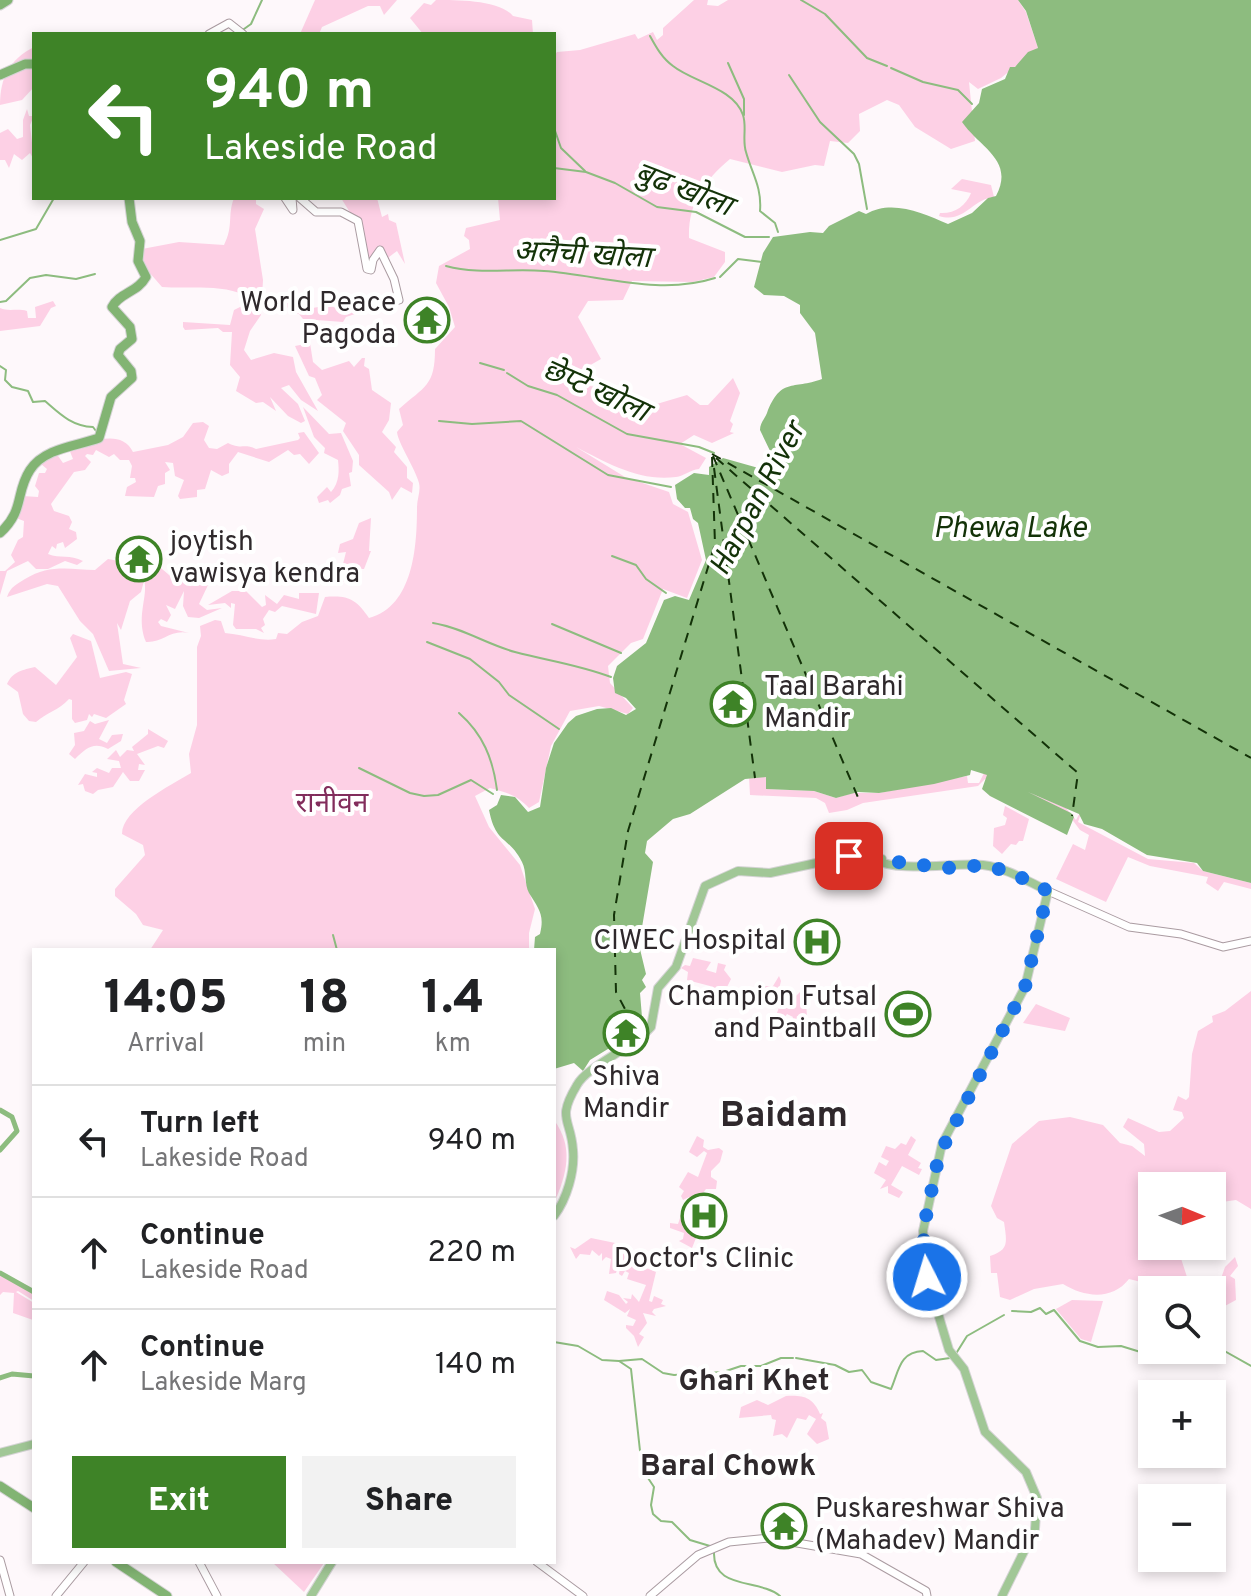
<!DOCTYPE html>
<html lang="en">
<head>
<meta charset="utf-8">
<style>
	:root { --surface:#fff; --page:#f2f2f2; --text:#202124; --muted:#757577; --line:#e0e0e0; --accent:#3e8327 }
	body { margin:0; font-family:Overpass,"Noto Sans Devanagari",sans-serif; background:var(--page); color:var(--text); height:100vh; display:flex; flex-direction:column; font-size:30px; white-space:nowrap }
	* { box-sizing:border-box; margin:0 }
	p { font-size:26px; color:var(--muted) }
	.icon { flex:none; width:44px; height:44px; fill:none; stroke:currentColor; stroke-width:2; stroke-linecap:round; stroke-linejoin:round }
	.map { position:relative; flex:1; overflow:hidden }
	.panel { position:absolute; left:32px; top:948px; width:524px; height:616px; display:flex; flex-direction:column; background:var(--surface); border-radius:0px; box-shadow:0 4px 12px #0003 }
	.panel>* { flex:none }
	.top-card { position:absolute; left:32px; top:32px; width:524px; height:168px; border-radius:0px; box-shadow:0 4px 12px #0003; background:#3e8327; color:#fff; overflow:hidden }
	.needle { width:52px; rotate:91deg }
	.tools { position:absolute; left:1138px; top:1172px; display:grid; gap:16px }
	.tools a { display:grid; place-items:center; width:88px; height:88px; border-radius:0px; background:var(--surface); box-shadow:0 4px 12px #0003; font-size:40px }
	.pin { position:absolute; display:grid; place-items:center; width:68px; height:68px; color:#fff; margin:-34px; border-radius:16px; box-shadow:0 4px 12px #0006 }
	.me { position:absolute; width:88px; margin:-44px; rotate:355deg; stroke-linejoin:round; filter:drop-shadow(0 0 6px #0008) }
	.turn { display:flex; align-items:center; gap:28px; height:168px; padding:0 40px; font-size:36px }
	.turn .icon { width:104px; height:104px; stroke-width:2.5 }
	.turn b { display:block; font-size:56px; line-height:68px }
	.eta { display:flex; justify-content:space-evenly; align-items:center; height:136px; text-align:center }
	.eta b { font-size:48px; font-weight:800; line-height:56px }
	.button { display:flex; gap:16px; margin-top:auto; padding:16px 40px }
	.button a { flex:1; height:92px; border-radius:0px; background:var(--accent); color:#fff; font-size:32px; font-weight:800; line-height:92px; text-align:center }
	.button a+a { background:var(--page); color:var(--text) }
	ul { padding:0; list-style:none }
	li { display:flex; align-items:center; gap:24px; height:112px; padding:0 40px; border-top:2px solid var(--line) }
	li div { flex:1 }
	li b { display:block; font-size:30px }
	li em { font-style:normal }
	.map>svg:first-child { display:block }
	.green { fill:#fdd0e5 }
	.water { fill:#8dbc7f }
	.lines { fill:none; stroke-linecap:round; stroke-linejoin:round }
	.stream { stroke:#8dbc7f; stroke-width:2 }
	.river { stroke:#8dbc7f; stroke-width:5 }
	.ferry { stroke:#133208; stroke-width:2; stroke-dasharray:10 8; stroke-linecap:butt }
	.secondary-casing { stroke:#aa9ba1; stroke-width:9 }
	.primary-casing { stroke:#d5d4d5; stroke-width:10 }
	.trunk-casing { stroke:#d5d4d5; stroke-width:11 }
	.secondary { stroke:#fff; stroke-width:7 }
	.primary { stroke:#a1c796; stroke-width:8 }
	.trunk { stroke:#82b473; stroke-width:9 }
	.route { stroke:#1a73e8; stroke-width:14; stroke-dasharray:0 25.2 }
	.labels { text-anchor:middle; dominant-baseline:central; stroke-width:8; stroke-linejoin:round; paint-order:stroke }
	.poi-label { font-size:28px; fill:#2f292c; stroke:#fff; text-anchor:end }
	.park-label { font-size:28px; fill:#822d5c; stroke:#fff }
	.water-label { font-size:30px; font-style:italic; fill:#133208; stroke:#fff }
	.neighbourhood-label { font-size:30px; font-weight:bold; fill:#2f292c; stroke:#fff }
	.district-label { font-size:36px; font-weight:bold; fill:#2f292c; stroke:#fff }
</style>
</head>
<body>
<div class="map">
<svg width="1251" height="1596" viewBox="0 0 1251 1596">
	<rect width="100%" height="100%" fill="#fef8fb"/>
	<g class="green">
		<path d="M315 0H397L384 15 380 6H368L322 27 319 34H300Z"/>
		<path d="M436 0C459 0 499 0 513 16L532 20 533 34H423L410 18 424 3 431 5Z"/>
		<path d="M694 0H708L707 5 718 6 728 0H1018L1026 12 1038 48 1001 78 978 89 969 82 975 141 951 149 915 127 899 105 887 100 859 114 860 131 848 143 830 141 824 166 815 165 782 172 730 159C704 181 688 203 689 238L725 252V262L714 277 693 282 632 281 623 300 588 301 578 317 601 359 580 371 584 385C598 388 609 386 622 392L611 399 613 404 650 406 687 395 700 405H708L733 378 740 393 730 421 733 424 730 432 734 433 712 443 694 435 680 444 706 458 699 469C690 470 684 476 676 477 640 482 607 463 576 447L625 477 669 492 673 504 688 512 702 560 687 598 663 589 643 639 631 643 608 666 610 683 633 708 628 714 599 706 570 711 551 746 539 802 529 808C518 796 506 792 490 788L475 796 489 827 520 865 535 909 529 933V950H150L163 930 143 925 136 914 115 896V889L145 855 143 845 122 834C122 809 170 786 191 773L189 754 197 725V647L201 636 200 626 215 620 221 621 225 633C242 634 259 642 276 639L278 633 287 634 302 622 318 616 325 597C348 595 356 599 369 618 414 606 417 545 417 507 417 499 421 491 419 483 415 468 398 443 397 432L403 425 399 409C425 386 435 386 435 349L455 327 449 307 436 283 439 266 470 249 469 240 464 236 466 228 500 220 498 198H554V56L557 52 580 50 635 34 638 39 653 32 657 40 663 35V28Z"/>
		<path d="M34 47V87L22 100 0 105C0 78 9 60 34 47Z"/>
		<path d="M27 109 29 116H34L30 125 34 160 30 153 22 160 14 154 9 168 5 160H0V133L8 129 17 139 23 137V120Z"/>
		<path d="M962 179 991 185 994 197C972 199 964 224 939 216L940 213C954 214 966 206 971 193L951 189Z"/>
		<path d="M234 198H256V204L264 209 255 229 263 280 261 315 250 331 244 350 251 360 274 353 293 357 296 372 318 411 301 400 289 385 281 388 298 404 305 421 301 423 288 416 270 397 276 411 263 402 256 403 236 391 240 377 230 365 232 332H223L218 328 185 330 183 327V322L230 325 234 310 246 304 245 295C219 284 190 289 162 287L142 264V249L179 242 224 245C234 225 227 216 234 198Z"/>
		<path d="M341 198H377L382 217 388 214 389 220 396 223 405 264 397 251 389 257 391 269 378 247 371 267 364 253V235Z"/>
		<path d="M289 294 314 300 303 305 302 310 329 305 340 310H355L358 313 346 317 343 322 303 319 299 314 290 313 291 308 283 307V300Z"/>
		<path d="M53 301 56 306 51 308 40 326 0 331V308C9 312 17 308 27 311L28 318H36L35 307Z"/>
		<path d="M310 343 313 362 322 370 349 361 354 367 362 358H365L364 366 369 369 372 390 391 403 389 420 382 432 396 447 394 452 407 467V478L413 483 412 493 401 487 392 500 389 492 359 465V455L343 431 346 423 317 400 322 395 315 378 309 376 295 346Z"/>
		<path d="M303 407 329 434 341 433 353 461 352 472 349 473 351 486 342 489 340 495 330 503 328 500 319 503 317 497 327 487 331 492C340 482 339 470 338 460L324 453 325 448 314 437Z"/>
		<path d="M203 422 209 426 204 440 209 448 217 449 228 443C241 450 244 443 256 449L298 440 300 438 298 433 304 432 319 453 309 464 300 454 294 455 288 450 269 462 238 452 229 464V473L222 476 211 470 205 489 197 490V497L180 499 178 496 184 480 175 476 173 463 165 462 170 470 165 473V484L158 486 154 497 125 496 127 487 136 482 135 478H130L132 466 129 460H120L114 454 109 457 96 450 93 455 87 454 85 456 91 462 85 470 74 472 51 504 54 511 69 516 72 522 69 529 76 532 77 539 65 548 63 542 57 544 56 549 52 546 48 554C60 559 70 554 83 561L77 565 65 561 48 569H36L28 561 7 571 0 595V571H5L15 562 11 555 18 540 23 537 24 521 16 518 23 496 38 497 39 491 35 486 39 473H45L47 469 41 464 56 453 63 463 73 459 69 449C90 442 121 428 133 452L168 445 183 437 193 423Z"/>
		<path d="M371 518 369 551H371L364 569H359L341 584 351 565 343 564 346 552 338 553 340 544 353 539 359 523Z"/>
		<path d="M114 557C132 555 157 562 169 575L174 568H180L179 574 186 585 194 582 189 573 209 576 208 585 199 604 207 610 222 608 199 618 188 617 183 606 184 591 175 609 166 605 171 615 167 622 161 619 158 622 161 626 189 633C170 629 163 643 146 642 130 602 170 576 114 557Z"/>
		<path d="M108 559C131 563 131 565 144 581L141 592 130 601 121 630 117 623 123 664 141 668 109 671 93 634 80 621 58 586 47 584 7 597C11 586 16 585 25 579 49 564 69 569 95 570Z"/>
		<path d="M232 591H246L262 607 266 605 265 595 277 604 284 595 299 599V593H319L316 614 282 606 275 612 269 610 263 619 265 625 261 628 264 633 256 629H236L233 625 235 604 231 603V608L225 603 208 605Z"/>
		<path d="M73 634 91 641 100 678 126 672 132 674 124 700 126 704 106 718 94 714 92 717 89 714 87 720 75 723 72 719V700L69 699C58 711 47 712 36 722L29 721 23 714 18 692 7 684C13 671 23 670 35 667L56 685 77 657 70 638Z"/>
		<path d="M109 720 99 739 107 743 112 735 123 734 121 741 108 749C94 742 87 747 75 759L69 754 75 745 74 733 84 731 90 721 95 724Z"/>
		<path d="M148 729 168 741 164 748 158 746 137 754 145 765 139 764 138 770H145L139 781H130L123 772 113 787 98 790 93 794 85 791 83 784 78 785 85 774 97 777V773L92 772 97 768 109 773 112 768H121L119 761 107 759 116 750 120 757 127 750 134 751 132 747 148 734Z"/>
		<path d="M984 773 1066 808 1076 820 1084 805 1078 822 1148 859 1194 863 1203 871 1251 883V889L1224 882 1218 891 1206 883 1208 877 1150 866 1128 857 1106 902 1056 879 1073 844 1085 850 1089 835 1080 830 1071 818 985 779 978 786 863 803 847 810 829 813 825 803 816 798 750 795 749 777H766V789L814 791 836 798 852 793H879L967 776 968 783H979Z"/>
		<path d="M1005 806 1029 819 1023 841H1019L1016 845 1011 844 1002 854 993 846 994 828 1005 825 1007 818 1003 815Z"/>
		<path d="M693 958 711 962 706 970 716 973 718 963 726 965 724 970 731 979 726 989 733 991 729 1003 710 991V986L687 980 688 972 681 968 685 965 690 966Z"/>
		<path d="M779 976 781 981 779 989 793 999 801 991 811 995 814 990 821 997 814 996 806 1002 807 1017 797 1016 795 1025 790 1024 793 1017 787 1014 774 1033 770 1031 780 1005 766 998V994L756 991 758 986H773Z"/>
		<path d="M1251 991V1209L1236 1200 1222 1202 1219 1208 1212 1209V1186H1152V1246H1177L1187 1277 1210 1290 1218 1287 1225 1267 1235 1257 1238 1266 1230 1276 1235 1279 1236 1300 1223 1307 1212 1306V1290H1173L1129 1279C1112 1301 1084 1297 1063 1284L1034 1289 1010 1300 1000 1297 997 1273H991L990 1256C1009 1250 1007 1243 1004 1222L997 1218 991 1206 1012 1144 1039 1121 1070 1117 1103 1125 1120 1143 1132 1146 1145 1156 1144 1144 1123 1127 1128 1118 1159 1132 1170 1131 1184 1118 1182 1112 1173 1110 1178 1096 1186 1100 1189 1097 1192 1054 1198 1031 1213 1022 1212 1016 1225 1011Z"/>
		<path d="M1036 1004 1070 1018 1065 1031 1023 1023Z"/>
		<path d="M554 1120C574 1147 567 1174 554 1203Z"/>
		<path d="M697 1136 704 1140 703 1147 708 1150 719 1148 723 1151 720 1162 711 1171V1177L717 1181 716 1189H706L700 1197H696L694 1205 689 1206V1197L683 1200 681 1196 684 1191 679 1187 688 1172 698 1177 707 1153 704 1151 697 1157 689 1152Z"/>
		<path d="M911 1136 916 1140 908 1155 921 1163 918 1168 922 1169 919 1175 902 1166 891 1185 903 1192 899 1198 888 1193V1186L880 1189 886 1180 874 1173 879 1162 886 1166 889 1161 881 1157 886 1146 895 1149 901 1143 906 1145Z"/>
		<path d="M683 1209 695 1211 700 1217 691 1222 700 1237 696 1238 692 1248 679 1241 683 1239 684 1233 670 1228V1223L678 1224Z"/>
		<path d="M591 1238 620 1244 619 1251 624 1248V1255L635 1259 637 1255 642 1257 639 1265 656 1272 649 1301 652 1302 654 1296 663 1300 661 1304 666 1306 654 1309 652 1312 656 1316 643 1313 647 1323 639 1334 644 1337 638 1347 634 1336 626 1328V1325L633 1326 636 1320 627 1316 630 1309 625 1313 604 1300 607 1291 619 1295 626 1304 628 1302 623 1298 631 1299 632 1294 639 1302 646 1285 627 1279 629 1273 625 1271 622 1276 619 1274 620 1267 618 1266 616 1273 609 1274 611 1259 606 1257 602 1261V1253L599 1256 592 1250 590 1255 580 1254 576 1259 570 1247 575 1249Z"/>
		<path d="M0 1275 34 1293V1301L18 1291 16 1292 34 1303 33 1320 13 1313 14 1293 3 1292 0 1295Z"/>
		<path d="M1072 1300 1103 1301 1091 1342 1081 1339 1056 1309Z"/>
		<path d="M786 1396C803 1395 813 1397 820 1414L823 1413 821 1418 826 1422 829 1439 817 1444 807 1434 816 1419 809 1415 806 1420 797 1418 787 1438 782 1434 773 1436 776 1420 772 1419 771 1415 739 1418 741 1407 757 1400 768 1405Z"/>
		<path d="M272 1562H323L324 1563 304 1592Z"/>
	</g>
	<path class="water" d="M1018 0H1251V883L1203 871 1197 863 1147 855 1102 829 1084 824 1079 814 1028 792 1071 813 1074 817 1067 835 990 796 982 789 987 775 971 770 970 775 934 784 879 793 858 792 836 798 814 791 766 789V777L745 779 690 814 673 819 647 841 645 853 653 862 639 945 646 974 642 980 646 987 640 993 642 1017 633 1019 631 1029 623 1031 621 1046 616 1044 590 1060 583 1071 574 1063 554 1069V950H534L535 937 540 934C545 914 538 908 529 893 524 884 527 872 522 862 508 835 496 845 489 810L497 805 501 795 515 797 528 812 540 807 546 768 554 743 568 723 576 716 597 709 611 708 626 715 636 709 626 698 615 693 613 678 617 666 646 643 664 600 675 596 689 600 706 560 698 523 693 519 690 508H685L677 499 675 485 694 473 709 475V467L723 458 762 469 772 455 760 430C760 423 764 420 767 413 781 377 792 390 822 379L815 333 800 313V305L784 296 764 295 754 287 763 253 773 237 810 232 823 233 829 226 859 211 866 214C892 199 923 213 948 224L972 213 988 198 996 196C1015 160 980 148 962 122L979 103 982 89 1005 79 1010 67H1015L1028 52 1038 48 1026 11Z"/>
	<g class="lines">
		<g class="stream">
			<path d="M801 0 825 14 867 58 887 66"/>
			<path d="M244 29 251 24 262 0"/>
			<path d="M650 36C656 47 662 58 673 66 693 82 734 88 743 115 747 127 742 140 746 152 752 174 762 187 760 211L775 223 778 232"/>
			<path d="M728 63 744 99V115"/>
			<path d="M891 68 923 82 958 90 972 104"/>
			<path d="M789 75 820 122 854 154 859 164 867 209"/>
			<path d="M554 128 561 148 585 171"/>
			<path d="M554 168 586 172 615 183 657 207 696 212 745 237H769"/>
			<path d="M0 240 36 229 54 198"/>
			<path d="M446 266C480 275 511 268 544 271 600 275 659 296 715 278"/>
			<path d="M720 277 738 259 762 262"/>
			<path d="M0 302 6 301 30 278 46 275 76 279 95 274"/>
			<path d="M480 363 504 370"/>
			<path d="M0 366 6 370 5 380 12 387 28 391 33 402 45 401C59 413 71 426 93 427L96 431"/>
			<path d="M507 373 528 386 557 395 627 434 699 447 714 453"/>
			<path d="M439 421 472 424 521 421 608 475 671 487"/>
			<path d="M612 556 636 565 646 579 666 593"/>
			<path d="M433 623C463 628 486 644 515 652 549 661 576 664 611 677"/>
			<path d="M552 624 621 653"/>
			<path d="M427 642 470 659 499 682 509 695 559 729"/>
			<path d="M459 713C483 734 493 759 497 790"/>
			<path d="M359 768 410 793 424 796 438 795 471 780 493 794"/>
			<path d="M333 935 337 950"/>
			<path d="M1012 1311 1031 1312 1040 1308 1046 1314 1054 1310 1080 1341 1098 1347 1121 1346 1160 1358 1172 1350"/>
			<path d="M554 1342 578 1346 602 1360 619 1361 631 1369 642 1469 654 1487 651 1505 653 1514 661 1521 672 1522 690 1540 710 1546"/>
			<path d="M1212 1344 1251 1366"/>
			<path d="M957 1352 967 1336 1004 1315"/>
			<path d="M796 1358 835 1365 849 1372 862 1370 871 1382 891 1389C899 1371 899 1352 923 1351L936 1360 950 1358"/>
			<path d="M619 1361 642 1359 663 1373 674 1375 723 1372 741 1366H761L781 1358H793"/>
			<path d="M714 1551C712 1591 759 1578 780 1596"/>
		</g>
		<g class="river">
			<path d="M0 1110 12 1117 17 1131 0 1150"/>
			<path d="M0 1273 34 1292"/>
			<path d="M0 1378 12 1374 34 1376"/>
		</g>
		<g class="ferry">
			<path d="M712 454 1251 758"/>
			<path d="M713 456 860 802"/>
			<path d="M716 458 1078 773 1072 816"/>
			<path d="M714 468 755 778"/>
			<path d="M638 1021 625 1009 616 992 614 915 628 831 715 544 712 456"/>
		</g>
		<g class="secondary-casing">
			<g id="secondary">
				<path d="M209 34 229 23 243 34"/>
				<path d="M285 198 293 210 292 198"/>
				<path d="M300 198 316 212H341L358 221 367 269 371 270 373 260 380 250 394 279 399 300 388 303"/>
				<path d="M1048 891 1129 927 1181 934 1223 947 1251 941"/>
				<path d="M0 1560 10 1596"/>
				<path d="M199 1562 217 1596"/>
				<path d="M537 1562 583 1596"/>
				<path d="M56 1596 84 1562"/>
				<path d="M650 1596 698 1555 729 1542 768 1538 861 1554 926 1591 927 1596"/>
			</g>
		</g>
		<g class="primary-casing">
			<g id="primary">
				<path d="M877 860C897 873 958 862 983 865 1007 868 1027 881 1048 891L1025 987 942 1144 923 1231 927 1277 949 1350 964 1369 985 1432 1026 1472 1037 1498 1035 1529 1002 1596"/>
				<path d="M554 1216C567 1199 575 1171 573 1150 571 1118 556 1120 577 1085 587 1066 633 1048 651 1027L658 988 676 967 705 886 738 871 770 873 849 856 882 859"/>
				<path d="M0 1453 34 1444"/>
				<path d="M311 1596 332 1562"/>
			</g>
		</g>
		<g class="trunk-casing">
			<g id="trunk">
				<path d="M0 5 8 0"/>
				<path d="M0 75 25 64H34"/>
				<path d="M0 533C25 510 15 493 30 470 44 448 77 446 99 438L111 397 132 378 131 371 118 355 120 349 132 339 130 327 112 307C119 293 138 292 146 277L138 261 140 241 132 222 129 198"/>
				<path d="M0 1486 34 1508"/>
				<path d="M116 1562 167 1596"/>
			</g>
		</g>
		<use href="#secondary" class="secondary"/>
		<use href="#primary" class="primary"/>
		<use href="#trunk" class="trunk"/>
	</g>
	<g class="lines">
		<path class="route" d="M849 856 947 868 986 865 1012 873 1048 891 1025 987 939 1155 923 1231 927 1277"/>
	</g>
	<defs>
		<g id="temple-ring" transform="scale(2.3)"><circle r="9.5" fill="#fff" stroke="#3e8327" stroke-width="1.5"/><path d="M0-6L5-2H3V0L6.5 2.5H4V6H1.5V3h-3V6H-4V2.5H-6.5L-3 0V-2H-5Z" fill="#3e8327"/></g>
		<g id="hospital-ring" transform="scale(2.3)"><circle r="9.5" fill="#fff" stroke="#3e8327" stroke-width="1.5"/><path d="M-5-5h3v3.5h4V-5h3V5h-3V1.5h-4V5h-3Z" fill="#3e8327"/></g>
		<g id="stadium-ring" transform="scale(2.3)"><circle r="9.5" fill="#fff" stroke="#3e8327" stroke-width="1.5"/><path d="M0-5a6.5 5 0 1 0 0 10a6.5 5 0 1 0 0-10ZM-3.5-1.8h7v3.6h-7Z" fill="#3e8327"/></g>
	</defs>
	<g fill-rule="evenodd">
		<use href="#temple-ring" x="427" y="320"/>
		<use href="#temple-ring" x="139" y="559"/>
		<use href="#temple-ring" x="733" y="704"/>
		<use href="#hospital-ring" x="817" y="942"/>
		<use href="#stadium-ring" x="908" y="1014"/>
		<use href="#temple-ring" x="626" y="1033"/>
		<use href="#hospital-ring" x="704" y="1216"/>
		<use href="#temple-ring" x="784" y="1526"/>
	</g>
	<g class="labels">
		<g class="poi-label">
			<text x="396" y="304">World Peace<tspan x="396" dy="32">Pagoda</tspan></text>
			<text x="170" y="543" text-anchor="start">joytish<tspan x="170" dy="32">vawisya kendra</tspan></text>
			<text x="764" y="688" text-anchor="start">Taal Barahi<tspan x="764" dy="32">Mandir</tspan></text>
			<text x="786" y="942">CIWEC Hospital</text>
			<text x="877" y="998">Champion Futsal<tspan x="877" dy="32">and Paintball</tspan></text>
			<text x="626" y="1078" text-anchor="middle">Shiva<tspan x="626" dy="32">Mandir</tspan></text>
			<text x="704" y="1260" text-anchor="middle">Doctor's Clinic</text>
			<text x="815" y="1510" text-anchor="start">Puskareshwar Shiva<tspan x="815" dy="32">(Mahadev) Mandir</tspan></text>
		</g>
		<g class="park-label">
			<text x="332" y="805">रानीवन</text>
		</g>
		<g class="water-label">
			<text transform="translate(683 191) rotate(21)">बुढ खोला</text>
			<text transform="translate(582 256) rotate(3)">अलैची खोला</text>
			<text transform="translate(595 392) rotate(24)">छेप्टे खोला</text>
			<text transform="translate(759 499) rotate(-62)">Harpan River</text>
			<text x="1010" y="529">Phewa Lake</text>
		</g>
		<g class="neighbourhood-label">
			<text x="754" y="1382">Ghari Khet</text>
			<text x="728" y="1467">Baral Chowk</text>
		</g>
		<g class="district-label">
			<text x="784" y="1117">Baidam</text>
		</g>
	</g>
</svg>
<div class="tools">
<a><svg class="needle" viewBox="-14 -14 28 28"><path d="M0-13l5 13h-10z" fill="#e53935"/><path d="M0 13l5-13h-10z" fill="#757577"/></svg></a>
<a><svg class="icon" aria-label="search" viewBox="0 0 24 24"><circle cx="10" cy="10" r="6"/><path d="M15 15l6 6"/></svg></a>
<a>+</a>
<a>−</a>
</div>
<div class="pin" style="left:849px;top:856px;background:#d93025"><svg class="icon" aria-label="arrive" viewBox="0 0 24 24"><path d="M6 21V4h12l-3 4 3 4H6"/></svg></div>
<svg class="me" style="left:927px;top:1277px" viewBox="-20 -20 40 40"><circle r="17" fill="#1a73e8" stroke="#fff" stroke-width="3"/><path d="M0-11L8 9 0 5-8 9z" fill="#fff"/></svg>
<div class="top-card">
<div class="turn"><svg class="icon" aria-label="left" viewBox="0 0 24 24"><path d="M17 20v-9H6M10 6l-5 5 5 5"/></svg><div><b>940 m</b>Lakeside Road</div></div>
</div>
<section class="panel">
<div class="eta">
<div><b>14:05</b><p>Arrival</p></div>
<div><b>18</b><p>min</p></div>
<div><b>1.4</b><p>km</p></div>
</div>
<ul>
<li><svg class="icon" aria-label="left" viewBox="0 0 24 24"><path d="M17 20v-9H6M10 6l-5 5 5 5"/></svg><div><b>Turn left</b><p>Lakeside Road</p></div><em>940 m</em></li>
<li><svg class="icon" aria-label="ahead" viewBox="0 0 24 24"><path d="M12 20V5M6 11l6-6 6 6"/></svg><div><b>Continue</b><p>Lakeside Road</p></div><em>220 m</em></li>
<li><svg class="icon" aria-label="ahead" viewBox="0 0 24 24"><path d="M12 20V5M6 11l6-6 6 6"/></svg><div><b>Continue</b><p>Lakeside Marg</p></div><em>140 m</em></li>
</ul>
<div class="button"><a>Exit</a><a>Share</a></div>
</section>
</div>
</body>
</html>
